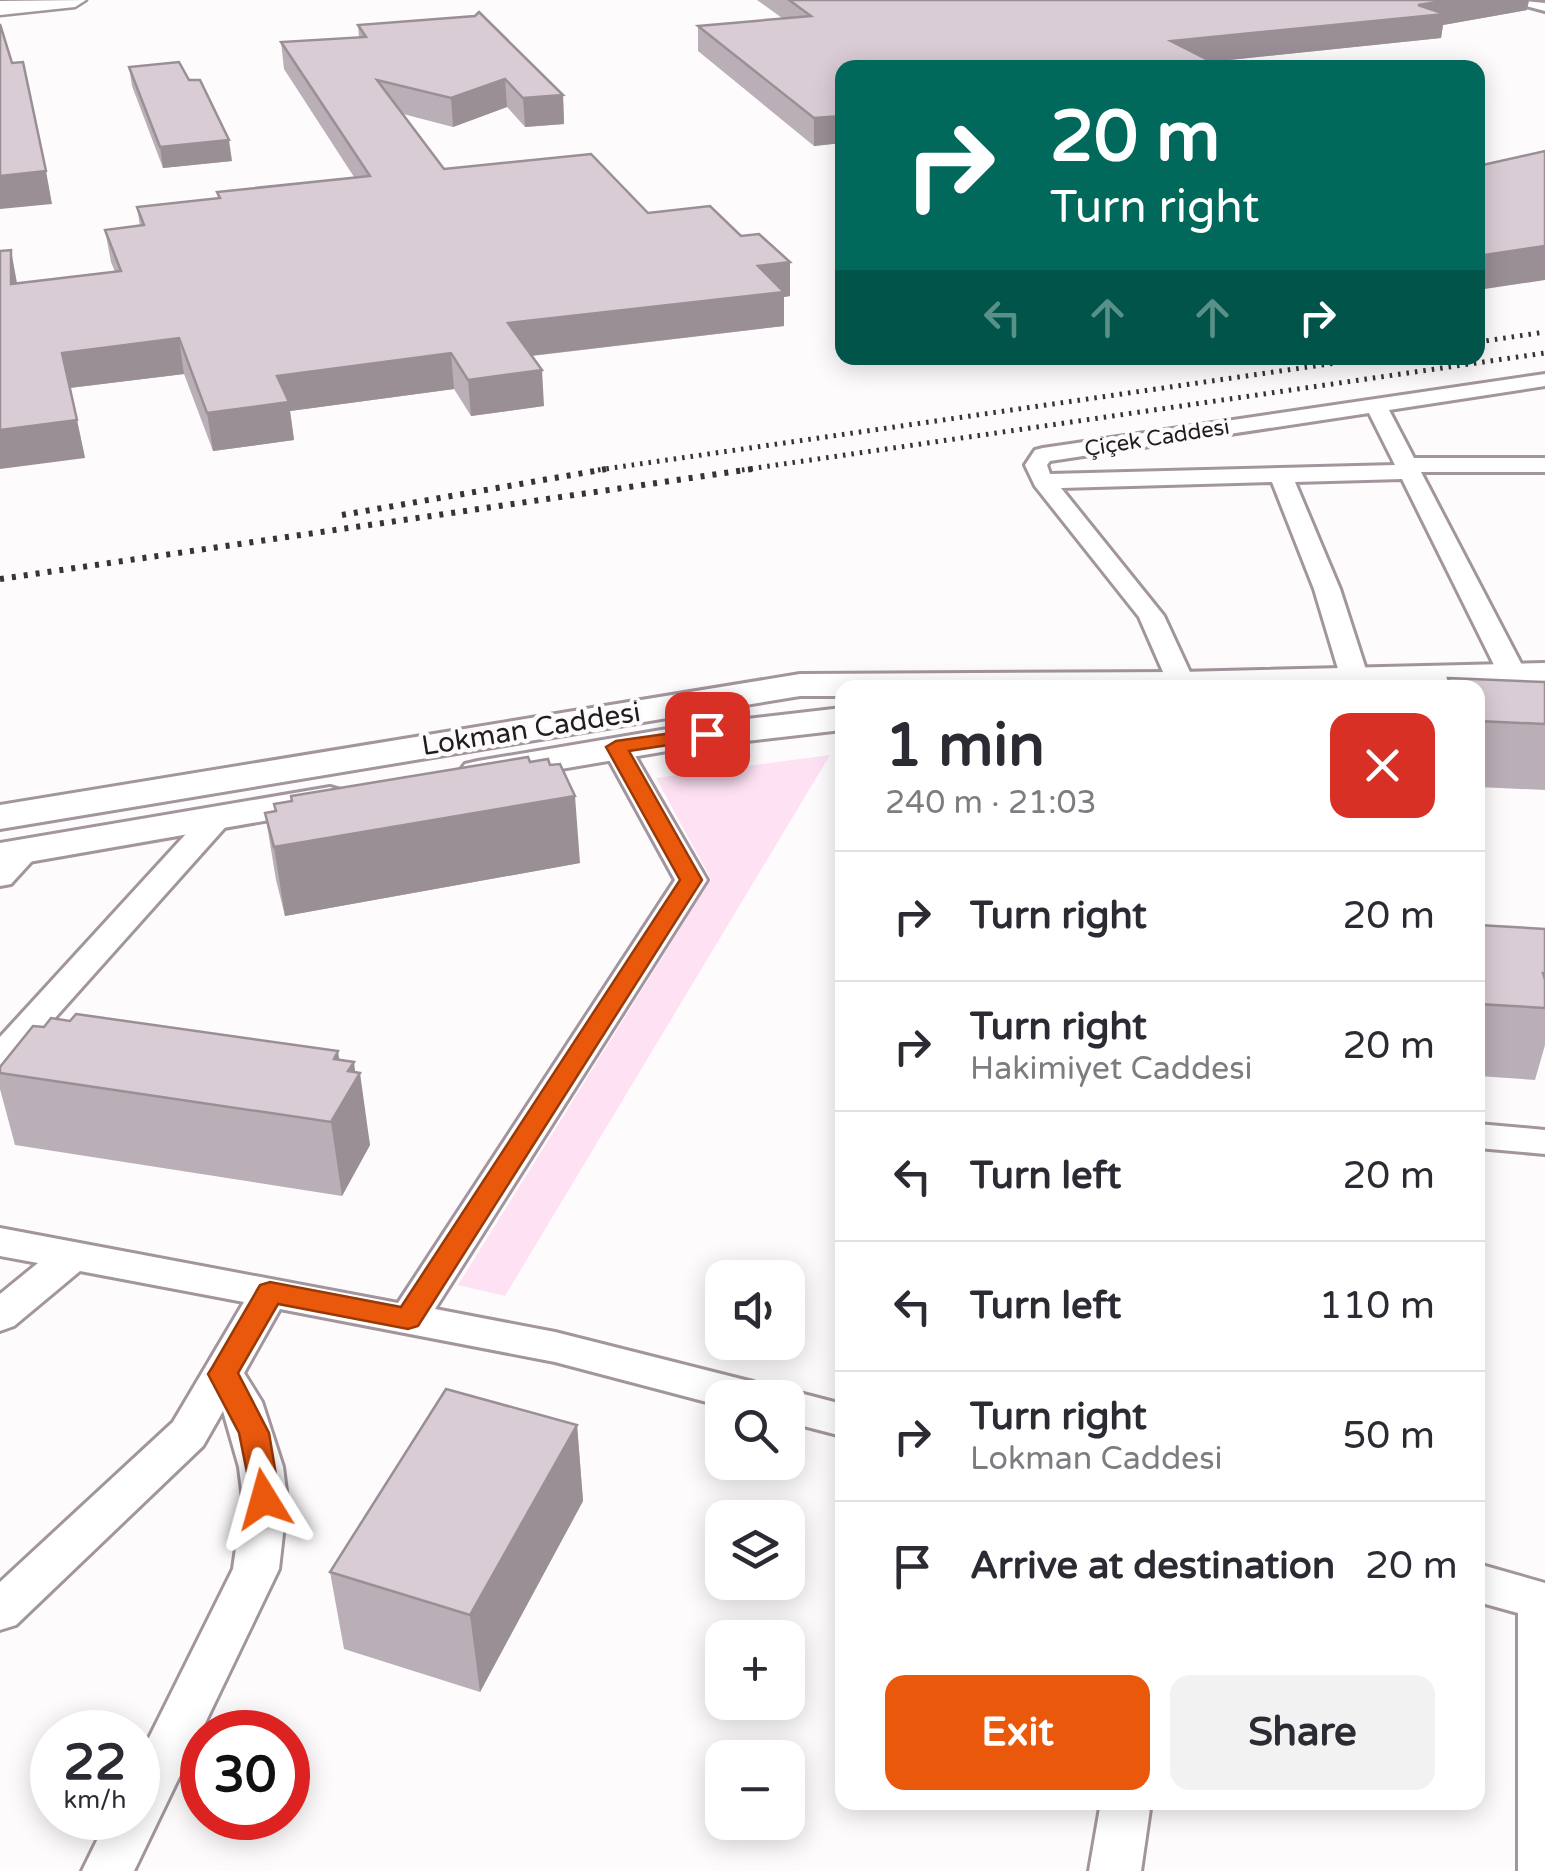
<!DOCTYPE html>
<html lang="en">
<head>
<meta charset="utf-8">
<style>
	:root { --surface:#fff; --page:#f2f2f3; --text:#2b2b33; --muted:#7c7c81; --line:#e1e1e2; --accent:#ea580c }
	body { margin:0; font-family:"Varela Round",sans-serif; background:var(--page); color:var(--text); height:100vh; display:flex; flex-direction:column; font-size:38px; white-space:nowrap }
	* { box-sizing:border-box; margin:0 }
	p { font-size:32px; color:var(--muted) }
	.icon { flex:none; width:55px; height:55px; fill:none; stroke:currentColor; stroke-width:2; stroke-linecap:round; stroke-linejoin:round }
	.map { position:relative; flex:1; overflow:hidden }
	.drawer { position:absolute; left:835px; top:680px; width:650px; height:1130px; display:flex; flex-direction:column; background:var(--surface); border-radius:20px; box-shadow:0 5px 25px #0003 }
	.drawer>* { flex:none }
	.guide { position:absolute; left:835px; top:60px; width:650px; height:305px; border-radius:20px; box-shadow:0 5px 25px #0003; background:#00695c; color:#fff; overflow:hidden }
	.tools { position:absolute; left:705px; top:1260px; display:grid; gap:20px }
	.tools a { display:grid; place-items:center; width:100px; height:100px; border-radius:20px; background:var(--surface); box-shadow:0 5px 25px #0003; font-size:50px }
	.speed { position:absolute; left:30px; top:1710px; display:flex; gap:20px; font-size:50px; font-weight:700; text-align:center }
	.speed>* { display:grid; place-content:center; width:130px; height:130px; border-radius:50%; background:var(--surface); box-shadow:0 5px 25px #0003; line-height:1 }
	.speed small { font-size:25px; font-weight:400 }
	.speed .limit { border:15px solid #d22; background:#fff; color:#111 }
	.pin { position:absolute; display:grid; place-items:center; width:85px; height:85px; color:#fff; margin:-42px; border-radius:20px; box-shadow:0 5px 15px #0006 }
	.me { position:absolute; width:110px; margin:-55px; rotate:352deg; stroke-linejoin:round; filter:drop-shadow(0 0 8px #0008) }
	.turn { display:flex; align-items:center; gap:35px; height:210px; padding:0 50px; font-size:45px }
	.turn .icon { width:130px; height:130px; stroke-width:2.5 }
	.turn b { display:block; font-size:70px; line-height:85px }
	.lanes { display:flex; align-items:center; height:95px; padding:0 50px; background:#0003; justify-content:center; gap:50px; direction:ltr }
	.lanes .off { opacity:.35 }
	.round { display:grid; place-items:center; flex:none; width:105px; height:105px; border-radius:20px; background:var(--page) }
	.overview { display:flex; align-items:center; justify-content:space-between; height:170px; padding:0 50px }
	h1 { font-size:60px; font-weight:700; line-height:75px }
	.action { display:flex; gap:20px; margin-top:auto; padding:20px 50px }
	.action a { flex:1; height:115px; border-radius:20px; background:var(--accent); color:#fff; font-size:40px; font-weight:700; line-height:115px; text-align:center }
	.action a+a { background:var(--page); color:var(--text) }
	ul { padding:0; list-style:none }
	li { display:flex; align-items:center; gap:30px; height:130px; padding:0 50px; border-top:2px solid var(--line) }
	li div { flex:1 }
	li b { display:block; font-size:38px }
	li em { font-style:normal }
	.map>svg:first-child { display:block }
	.green { fill:#fee2f4 }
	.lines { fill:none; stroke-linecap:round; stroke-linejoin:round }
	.minor-casing { stroke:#a3959e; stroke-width:6 }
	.tertiary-casing { stroke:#a3959e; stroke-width:6 }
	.trunk-casing { stroke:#a3959e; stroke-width:5 }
	.minor { fill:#fff; fill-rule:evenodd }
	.tertiary { fill:#fff; fill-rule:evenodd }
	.trunk { fill:#fff; fill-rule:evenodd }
	.rail-far1 { stroke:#383336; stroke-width:5; stroke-dasharray:2.5 6; stroke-linecap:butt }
	.rail { stroke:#383336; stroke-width:6; stroke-dasharray:4 8; stroke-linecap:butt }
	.wall { fill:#bbafb7 }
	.shaded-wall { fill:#998f95 }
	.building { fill:#daccd5; stroke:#998f95; stroke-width:2.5 }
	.route { fill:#ea580c; stroke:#983908; stroke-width:2.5 }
	.labels { text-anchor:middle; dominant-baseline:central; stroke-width:9; stroke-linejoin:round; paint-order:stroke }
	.far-street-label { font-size:22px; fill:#211c1f; stroke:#fefbfd }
	.street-label { font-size:28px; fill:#211c1f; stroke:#fefbfd }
</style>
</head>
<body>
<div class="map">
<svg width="1545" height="1871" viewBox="0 0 1545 1871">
	<rect width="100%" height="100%" fill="#fefbfd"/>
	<path class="green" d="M830 755 505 1296 458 1285 711 879 656 778Z"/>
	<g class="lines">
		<g class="minor-casing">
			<g id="minor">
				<path d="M1513 0 1545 3V11L1515 3Z"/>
				<path d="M1545 374V386L1389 410 1414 458H1545V472H1421L1527 675 1513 683 1499 675 1402 479 1295 482 1340 589 1369 679 1355 687 1341 679 1314 589 1272 482 1061 488 1164 616 1195 683 1192 688H1170L1139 617 1035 486 1025 465 1035 450 1043 448ZM1369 413 1395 465 1050 474 1047 465 1050 461Z"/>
				<path d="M616 738 626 741 630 747 707 880 435 1309 555 1332 753 1382 768 1387 773 1396 788 1390 842 1404V1436L788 1422V1398H722V1406L555 1362 280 1309 244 1373 262 1402 283 1467 287 1499 279 1569 134 1871H82L108 1818H138V1760L233 1569 243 1499 239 1467 223 1411 203 1446 16 1625 0 1630V1582L173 1422 244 1302 80 1271 14 1326 0 1331V1294L38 1263 0 1256V1228L398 1303 675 880 602 747 606 741Z"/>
				<path d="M218 808 229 811 233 817 229 823 12 1066 0 1069V1037L207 811Z"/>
				<path d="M27 841 38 843 42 850 11 884 0 886V859L16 843Z"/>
				<path d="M1478 1124 1545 1130V1154L1478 1148Z"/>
				<path d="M1478 1564 1545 1583V1871H1518V1613L1478 1602Z"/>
				<path d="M1101 1802H1151L1141 1871H1089Z"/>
			</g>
		</g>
		<g class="tertiary-casing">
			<g id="tertiary">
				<path d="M1545 663V685L842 688V696H800L0 829V805L800 674 1181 672Z"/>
				<path d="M842 708V730L679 749 478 783 465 780 459 772 465 764 478 761 679 727Z"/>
				<path d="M330 787 344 791 349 799 344 807 0 867V843Z"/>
			</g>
		</g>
		<g class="trunk-casing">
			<path id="trunk" d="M86 0 75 7 0 15V1Z"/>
		</g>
		<use href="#minor" class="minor"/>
		<use href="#tertiary" class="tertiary"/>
		<use href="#trunk" class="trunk"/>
		<g class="rail-far1">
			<path d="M1478 342 1545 332"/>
			<path d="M598 470 1370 358"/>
			<path d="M742 470 1545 353"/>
		</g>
		<g class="rail">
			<path d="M342 515 612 468"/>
			<path d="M0 579 759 468"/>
		</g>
	</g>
	<g class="wall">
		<path d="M757 0H1529L1527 10 1443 25 1441 38 1210 62 1209 68H842V143L814 146 698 51V26L782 18Z"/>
		<path d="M358 25 563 95 564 124 525 127 507 107 453 127 403 114 444 169 648 213 741 236 790 262V296L784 297V326L532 356 544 406 471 416 454 389 290 411 294 440 213 451 184 374 70 388 85 458 17 283 115 272 111 262 105 230 140 226 137 207 218 198 217 192 354 177 284 69 281 42 359 38Z"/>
		<path d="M129 67 232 161 163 168 132 86Z"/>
		<path d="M842 238V270L838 265V239Z"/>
		<path d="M1448 678 1545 682V790L1478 787V688H1446Z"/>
		<path d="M292 801 580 863 285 916 276 880 265 813 275 811Z"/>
		<path d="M1478 925 1545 929V1045L1535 1080 1478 1076Z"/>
		<path d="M340 1060 355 1072 370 1145 342 1196 15 1145 0 1089V1067Z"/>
		<path d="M577 1425 583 1501 480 1692 344 1649 330 1572Z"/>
	</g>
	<g class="shaded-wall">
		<path d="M1451 0H1529L1527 10 1443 25 1441 38 1210 62 1209 68H1185L1171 41Z"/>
		<path d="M505 79 507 107 453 127 451 98Z"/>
		<path d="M563 95 564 124 525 127 523 98Z"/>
		<path d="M842 116V143L814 146V118Z"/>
		<path d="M229 140 232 161 163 168 160 147Z"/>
		<path d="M46 171 52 204 0 209V176Z"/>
		<path d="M1545 246V280L1478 290V256Z"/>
		<path d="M11 250 17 283 11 284Z"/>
		<path d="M790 262V296L784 297V326L511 358 508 323 758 266Z"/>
		<path d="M179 338 184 374 69 388 62 353Z"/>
		<path d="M451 353 454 389 290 411 294 440 213 451 207 413 277 376Z"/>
		<path d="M542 370 544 406 471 416 468 380Z"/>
		<path d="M77 420 85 458 0 469V430Z"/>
		<path d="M575 796 580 863 285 916 274 847Z"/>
		<path d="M338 1051 345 1097 348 1071 354 1062 356 1079 360 1073 370 1145 342 1196 331 1122 334 1059Z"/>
		<path d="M577 1425 583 1501 480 1692 470 1615Z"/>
	</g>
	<g class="building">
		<path d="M789 0H1451L1418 5 1445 14 1171 41 1210 61 1185 68H842V116L814 118 698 26 811 16Z"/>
		<path d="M479 12 563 95 523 98 505 79 451 98 377 80 444 169 591 154 648 213 710 206 741 236 759 234 790 262 758 266 784 292 508 323 542 370 468 380 451 353 277 376 289 402 207 413 179 338 62 353 77 420 0 430V251L11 250V284L121 271 105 230 144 225 137 207 220 198 217 192 370 176 281 42 366 37 358 25 475 16Z"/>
		<path d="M0 24 12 63 23 62 46 171 0 176Z"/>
		<path d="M179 62 189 80H200L229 140 160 147 129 67Z"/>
		<path d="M1545 151V246L1478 256V166Z"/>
		<path d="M1448 678 1545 682V724L1478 721V688H1451Z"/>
		<path d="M528 757 530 762 548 759 550 765 560 764 575 796 274 847 265 813 276 811 274 804 292 801 291 796Z"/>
		<path d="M1478 925 1545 929V973H1543L1545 980V1008L1478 1004Z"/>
		<path d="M76 1014 338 1051 334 1059 354 1062 348 1071 360 1073 331 1122 0 1073V1067L33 1026 44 1027 51 1018 70 1021Z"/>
		<path d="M446 1389 577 1425 470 1615 330 1572Z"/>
	</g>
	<path class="route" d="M707 728 717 734 714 738 629 751 702 880 418 1326 408 1329 278 1304 238 1373 269 1433 280 1499 275 1507 264 1511 254 1507 239 1433 208 1374 213 1366 260 1285 270 1282 401 1307 680 880 606 747 616 741Z"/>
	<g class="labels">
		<g class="far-street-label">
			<text transform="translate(1157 438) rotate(-9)">Çiçek Caddesi</text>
		</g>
		<g class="street-label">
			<text transform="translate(531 729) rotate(-9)">Lokman Caddesi</text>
		</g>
	</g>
</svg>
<div class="tools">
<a><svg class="icon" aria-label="sound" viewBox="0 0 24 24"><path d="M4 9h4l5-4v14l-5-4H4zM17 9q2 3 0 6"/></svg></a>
<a><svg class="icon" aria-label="search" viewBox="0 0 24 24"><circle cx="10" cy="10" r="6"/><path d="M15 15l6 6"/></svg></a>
<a><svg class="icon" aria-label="layers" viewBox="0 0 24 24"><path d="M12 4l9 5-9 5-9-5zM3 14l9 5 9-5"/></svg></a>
<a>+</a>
<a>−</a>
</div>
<div class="speed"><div>22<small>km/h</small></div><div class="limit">30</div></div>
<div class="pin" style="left:707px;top:734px;background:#d93025"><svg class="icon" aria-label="arrive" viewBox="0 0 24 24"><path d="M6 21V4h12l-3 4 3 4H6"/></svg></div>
<svg class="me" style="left:264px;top:1499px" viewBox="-20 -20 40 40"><path d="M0-17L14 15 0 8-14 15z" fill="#ea580c" stroke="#fff" stroke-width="4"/></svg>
<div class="guide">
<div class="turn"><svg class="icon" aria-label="right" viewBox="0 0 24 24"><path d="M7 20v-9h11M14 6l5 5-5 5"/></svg><div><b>20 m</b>Turn right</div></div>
<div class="lanes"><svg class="icon off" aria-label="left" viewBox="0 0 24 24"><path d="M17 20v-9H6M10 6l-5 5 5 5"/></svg><svg class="icon off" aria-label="ahead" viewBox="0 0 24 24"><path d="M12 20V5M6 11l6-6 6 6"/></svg><svg class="icon off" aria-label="ahead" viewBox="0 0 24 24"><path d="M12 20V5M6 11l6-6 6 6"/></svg><svg class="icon" aria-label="right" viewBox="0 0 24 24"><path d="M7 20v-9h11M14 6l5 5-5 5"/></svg></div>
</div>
<section class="drawer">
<div class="overview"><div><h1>1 min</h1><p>240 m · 21:03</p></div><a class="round" style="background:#d93025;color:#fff"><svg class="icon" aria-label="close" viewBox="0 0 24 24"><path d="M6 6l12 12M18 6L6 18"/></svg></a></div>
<ul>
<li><svg class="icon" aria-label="right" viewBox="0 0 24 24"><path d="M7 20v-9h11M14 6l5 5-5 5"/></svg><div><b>Turn right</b></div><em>20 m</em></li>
<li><svg class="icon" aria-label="right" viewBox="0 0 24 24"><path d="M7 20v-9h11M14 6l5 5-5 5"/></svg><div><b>Turn right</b><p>Hakimiyet Caddesi</p></div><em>20 m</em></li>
<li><svg class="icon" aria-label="left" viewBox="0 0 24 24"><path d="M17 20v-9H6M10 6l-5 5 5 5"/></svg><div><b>Turn left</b></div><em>20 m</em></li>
<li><svg class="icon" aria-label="left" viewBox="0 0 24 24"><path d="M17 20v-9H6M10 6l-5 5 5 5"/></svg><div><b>Turn left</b></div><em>110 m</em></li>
<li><svg class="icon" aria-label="right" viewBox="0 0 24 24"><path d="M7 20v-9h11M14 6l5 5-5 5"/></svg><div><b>Turn right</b><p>Lokman Caddesi</p></div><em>50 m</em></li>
<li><svg class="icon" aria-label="arrive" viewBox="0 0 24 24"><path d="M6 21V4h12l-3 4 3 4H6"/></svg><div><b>Arrive at destination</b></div><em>20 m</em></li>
</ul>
<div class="action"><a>Exit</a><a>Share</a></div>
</section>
</div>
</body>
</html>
